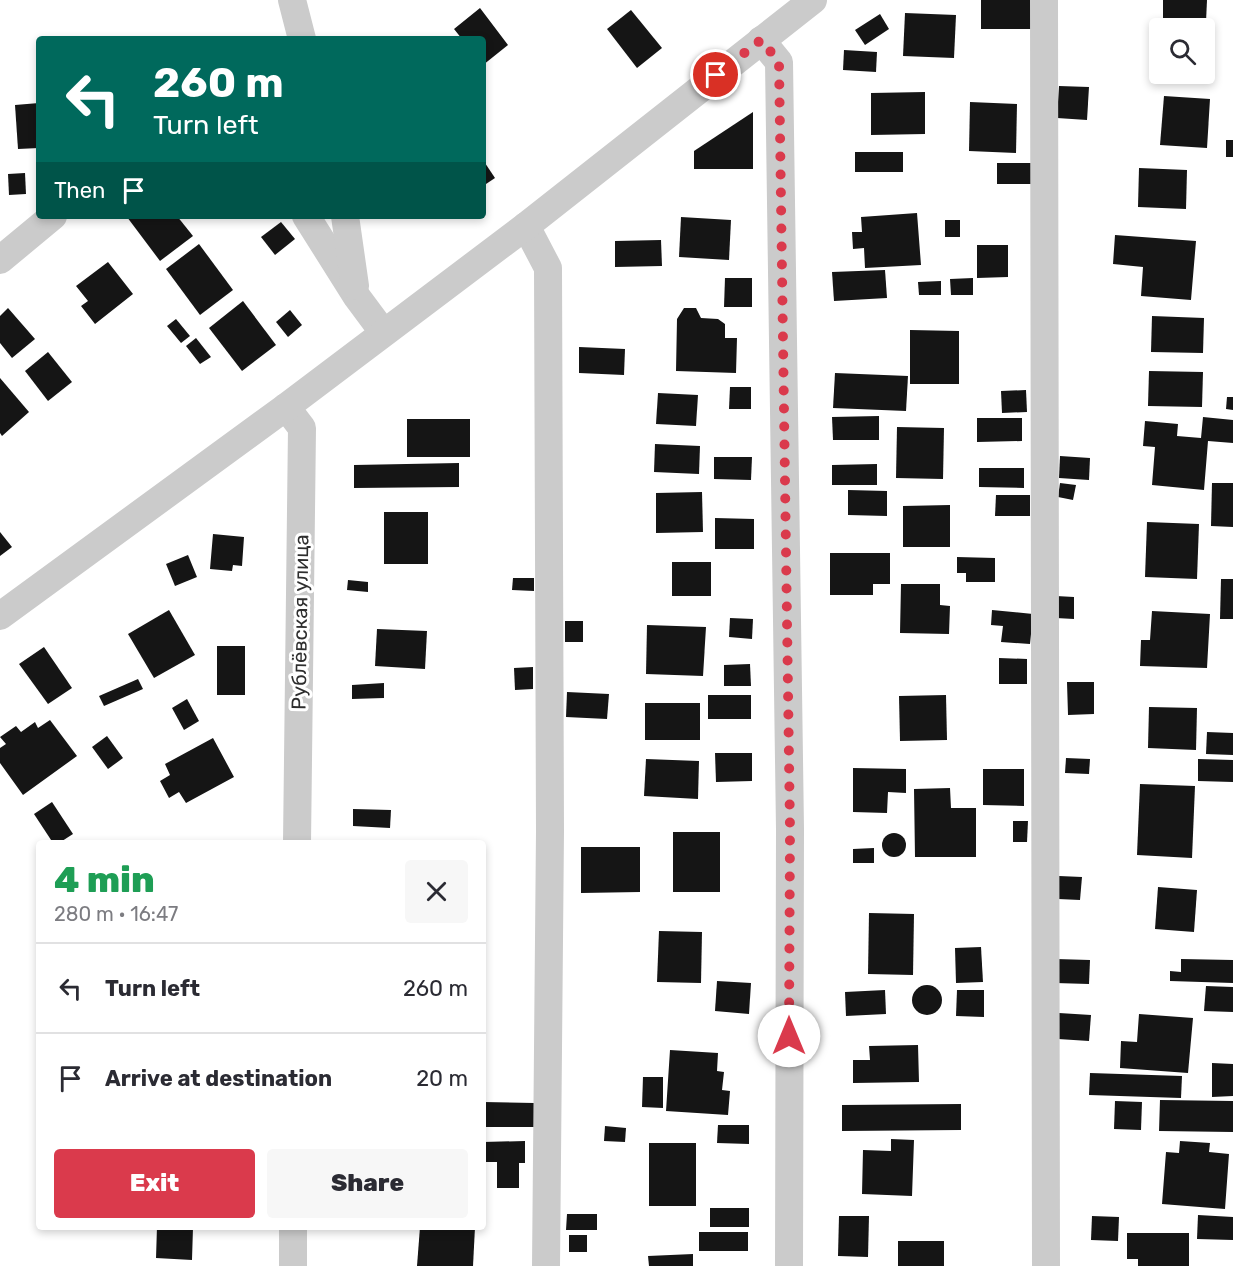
<!DOCTYPE html>
<html lang="en">
<head>
<meta charset="utf-8">
<style>
	:root { --surface:#fff; --page:#f7f7f7; --text:#2b2b33; --muted:#7c7c81; --line:#e1e1e2; --accent:#da3a4c }
	body { margin:0; font-family:Rubik,sans-serif; background:var(--page); color:var(--text); height:100vh; display:flex; flex-direction:column; font-size:22px; white-space:nowrap }
	* { box-sizing:border-box; margin:0 }
	p { font-size:20px; color:var(--muted) }
	.icon { flex:none; width:33px; height:33px; fill:none; stroke:currentColor; stroke-width:2; stroke-linecap:round; stroke-linejoin:round }
	.map { position:relative; flex:1; overflow:hidden }
	.sheet { position:absolute; left:36px; top:840px; width:450px; height:390px; display:flex; flex-direction:column; background:var(--surface); border-radius:6px; box-shadow:0 3px 9px #0003 }
	.sheet>* { flex:none }
	.banner { position:absolute; left:36px; top:36px; width:450px; height:183px; border-radius:6px; box-shadow:0 3px 9px #0003; background:#00695c; color:#fff; overflow:hidden }
	.tools { position:absolute; left:1149px; top:18px; display:grid; gap:12px }
	.tools a { display:grid; place-items:center; width:66px; height:66px; border-radius:6px; background:var(--surface); box-shadow:0 3px 9px #0003; font-size:30px }
	.pin { position:absolute; display:grid; place-items:center; width:51px; height:51px; color:#fff; margin:-26px; border:3px solid #fff; border-radius:50%; box-shadow:0 2px 6px #0007 }
	.me { position:absolute; width:66px; margin:-33px; rotate:0deg; stroke-linejoin:round; filter:drop-shadow(0 0 4px #0008) }
	.turn { display:flex; align-items:center; gap:21px; height:126px; padding:0 18px; font-size:27px }
	.turn .icon { width:78px; height:78px; stroke-width:2.5 }
	.turn b { display:block; font-size:42px; line-height:51px }
	.then { display:flex; align-items:center; height:57px; padding:0 18px; background:#0003; gap:12px; font-size:22px }
	.round { display:grid; place-items:center; flex:none; width:63px; height:63px; border-radius:6px; background:var(--page) }
	.headline { display:flex; align-items:center; justify-content:space-between; height:102px; padding:0 18px }
	h1 { font-size:36px; font-weight:800; line-height:45px; color:#1e9e55 }
	.cta { display:flex; gap:12px; margin-top:auto; padding:12px 18px }
	.cta a { flex:1; height:69px; border-radius:6px; background:var(--accent); color:#fff; font-size:24px; font-weight:800; line-height:69px; text-align:center }
	.cta a+a { background:var(--page); color:var(--text) }
	ul { padding:0; list-style:none }
	li { display:flex; align-items:center; gap:18px; height:90px; padding:0 18px; border-top:2px solid var(--line) }
	li div { flex:1 }
	li b { display:block; font-size:22px }
	li em { font-style:normal }
	.map>svg:first-child { display:block }
	.building { fill:#151515 }
	.lines { fill:none; stroke-linecap:round; stroke-linejoin:round }
	.minor { stroke:#cbcbcb; stroke-width:28 }
	.route { stroke:#da3a4c; stroke-width:10; stroke-dasharray:0 18 }
	.labels { text-anchor:middle; dominant-baseline:central; stroke-width:6; stroke-linejoin:round; paint-order:stroke }
	.street-label { font-size:20px; fill:#2e2e2e; stroke:#fff }
</style>
</head>
<body>
<div class="map">
<svg width="1233" height="1266" viewBox="0 0 1233 1266">
	<rect width="100%" height="100%" fill="#fff"/>
	<g class="building">
		<rect x="981" y="0" width="52" height="29"/>
		<path d="M1163 0H1207L1206 22 1163 21Z"/>
		<path d="M480 8 508 45 483 65V39H462L454 29Z"/>
		<path d="M631 10 662 48 637 68 607 29Z"/>
		<path d="M905 13 956 15 954 58 903 56Z"/>
		<path d="M880 14 889 29 865 45 855 30Z"/>
		<path d="M1204 40H1207V78H1164V74H1204Z"/>
		<path d="M844 50 877 52 876 72 843 70Z"/>
		<path d="M1059 86 1089 87 1087 120 1057 118Z"/>
		<path d="M925 92V134L871 135V93Z"/>
		<path d="M1164 96 1210 99 1207 148 1160 145Z"/>
		<path d="M970 102 1017 104 1016 153 969 151Z"/>
		<path d="M39 103V148L18 149 15 105Z"/>
		<path d="M753 112V169H694V151Z"/>
		<rect x="1226" y="140" width="7" height="17"/>
		<rect x="855" y="152" width="48" height="20"/>
		<path d="M483 160 495 178 483 186Z"/>
		<path d="M997 163H1034L1033 184H997Z"/>
		<path d="M1139 168 1187 170 1186 209 1138 207Z"/>
		<path d="M25 173 26 194 9 195 8 174Z"/>
		<path d="M917 213 921 265 865 268 864 248 853 249 852 232H862L861 217Z"/>
		<path d="M129 216H177L193 236 160 261 127 217Z"/>
		<path d="M681 217 731 220 729 260 679 257Z"/>
		<rect x="945" y="220" width="15" height="17"/>
		<path d="M281 222 295 239 275 255 261 237Z"/>
		<path d="M1115 235 1196 241 1191 300 1141 296 1143 267 1113 264Z"/>
		<path d="M661 240 662 266 615 267V241Z"/>
		<path d="M199 244 233 290 200 315 166 269Z"/>
		<path d="M977 245H1008V277L977 278Z"/>
		<path d="M108 262 133 294 95 324 81 306 88 301 76 286Z"/>
		<path d="M885 270 887 298 834 301 832 272Z"/>
		<path d="M725 278H752V307H724Z"/>
		<path d="M973 278V295H951L950 279Z"/>
		<path d="M941 281V295H919L918 282Z"/>
		<path d="M243 301 276 345 242 371 209 328Z"/>
		<path d="M8 308 35 339 12 358 0 343V316Z"/>
		<path d="M684 308H696L701 318 718 319 725 324V338H737L736 373 676 371 677 319Z"/>
		<path d="M290 310 302 325 288 337 276 322Z"/>
		<path d="M1152 316 1204 318 1203 353 1151 352Z"/>
		<path d="M176 319 190 336 181 343 167 326Z"/>
		<path d="M910 330 959 331V384H910Z"/>
		<path d="M196 338 211 357 200 364 186 346Z"/>
		<path d="M579 347 625 349 624 375 579 373Z"/>
		<path d="M48 352 72 382 48 401 25 371Z"/>
		<path d="M1149 371 1203 372 1202 407 1148 406Z"/>
		<path d="M835 373 908 376 906 411 833 408Z"/>
		<path d="M0 378 29 412 2 436 0 433Z"/>
		<path d="M730 387H751V409H729Z"/>
		<path d="M1026 390 1027 412 1002 413 1001 391Z"/>
		<path d="M658 393 698 395 696 426 656 424Z"/>
		<path d="M1227 397H1233V410L1226 409Z"/>
		<path d="M879 416V440H833L832 417Z"/>
		<path d="M1203 417 1233 420V443L1208 441 1204 490 1152 485 1155 447 1143 446 1145 421 1178 424 1177 436 1201 438Z"/>
		<path d="M977 418H1022V441L977 442Z"/>
		<rect x="407" y="419" width="63" height="38"/>
		<path d="M897 427 944 428 943 479 896 478Z"/>
		<path d="M655 444 700 446 699 474 654 472Z"/>
		<path d="M1060 456 1090 458 1089 480 1059 478Z"/>
		<path d="M714 457H752L751 480 714 479Z"/>
		<path d="M459 463V487L354 488V465Z"/>
		<path d="M877 464V485H832V465Z"/>
		<path d="M979 468H1024V488L979 487Z"/>
		<path d="M1060 483 1076 485 1073 500 1058 497Z"/>
		<path d="M1212 483H1233V527L1211 526Z"/>
		<path d="M848 490 887 491V516L848 515Z"/>
		<path d="M702 492 703 532 656 533V493Z"/>
		<path d="M996 495H1030V516H995Z"/>
		<path d="M950 505V547H903V506Z"/>
		<rect x="384" y="512" width="44" height="52"/>
		<path d="M715 518 754 519V549H715Z"/>
		<path d="M1147 522 1199 524 1197 579 1145 577Z"/>
		<path d="M0 532 12 547 0 556Z"/>
		<path d="M213 534 244 537 242 566 233 565 232 571 210 569Z"/>
		<path d="M830 553H890V584H873V595H830Z"/>
		<path d="M188 555 197 577 175 586 166 564Z"/>
		<path d="M957 557 995 558V582H966V573H957Z"/>
		<rect x="672" y="562" width="39" height="34"/>
		<path d="M513 578H534V591L512 590Z"/>
		<path d="M1221 579H1233V619H1220Z"/>
		<path d="M348 580 368 582V592L347 590Z"/>
		<path d="M901 584H940V605L950 606 949 634 900 633Z"/>
		<path d="M1056 596 1074 597V619L1056 618Z"/>
		<path d="M169 610 195 655 154 678 128 634Z"/>
		<path d="M992 610 1033 614 1030 644 1001 642 1003 626 991 625Z"/>
		<path d="M1152 611 1210 614 1207 668 1140 666 1141 640H1150Z"/>
		<path d="M730 618 753 619 752 639 729 637Z"/>
		<rect x="565" y="621" width="18" height="21"/>
		<path d="M647 625 706 627 703 676 646 674Z"/>
		<path d="M377 629 427 631 425 669 375 666Z"/>
		<rect x="217" y="646" width="28" height="49"/>
		<path d="M44 647 72 688 48 704 19 664Z"/>
		<path d="M999 658 1027 659V684H999Z"/>
		<path d="M750 664 751 686H724V665Z"/>
		<path d="M533 667V689L515 690 514 668Z"/>
		<path d="M138 679 143 689 104 706 99 696Z"/>
		<path d="M1067 682H1094V714L1068 715Z"/>
		<path d="M384 683V698L352 699V685Z"/>
		<path d="M567 692 609 694 607 719 566 717Z"/>
		<rect x="708" y="695" width="43" height="24"/>
		<path d="M946 695 947 740 900 741 899 696Z"/>
		<path d="M187 699 199 721 184 730 172 708Z"/>
		<rect x="645" y="703" width="55" height="37"/>
		<path d="M1149 707 1197 708 1196 750 1148 748Z"/>
		<path d="M50 720 77 756 23 795 0 763V748L6 744 0 737 16 726 21 732 35 722 38 728Z"/>
		<path d="M1207 732 1233 733V755L1206 754Z"/>
		<path d="M107 736 123 758 108 769 92 747Z"/>
		<path d="M213 738 234 777 186 803 179 792 169 798 160 781 170 775 165 764Z"/>
		<path d="M715 753H752V781L716 782Z"/>
		<path d="M1066 758 1090 759 1089 774 1065 773Z"/>
		<path d="M646 759 699 761 698 799 644 796Z"/>
		<path d="M1198 759 1233 760V782L1198 781Z"/>
		<path d="M853 768 906 769V793L888 792 887 813 853 812Z"/>
		<path d="M983 769H1024V806L983 805Z"/>
		<path d="M1140 784 1195 786 1192 858 1137 855Z"/>
		<path d="M950 788 951 808H976V857H915L914 789Z"/>
		<path d="M52 802 73 834 59 843H53L34 814Z"/>
		<path d="M353 809 391 810 390 828 353 826Z"/>
		<path d="M1013 821H1028L1027 842H1013Z"/>
		<rect x="673" y="832" width="47" height="60"/>
		<circle cx="894" cy="845" r="12"/>
		<path d="M581 847H640V892L581 893Z"/>
		<path d="M874 848V863H853V849Z"/>
		<path d="M1059 876 1082 877 1080 900 1058 899Z"/>
		<path d="M1158 887 1197 890 1194 932 1155 929Z"/>
		<path d="M869 913 914 914 913 975 868 974Z"/>
		<path d="M659 931 702 932 701 983 657 982Z"/>
		<path d="M981 947 983 982 956 983 955 948Z"/>
		<path d="M1056 959 1090 960 1089 984 1055 983Z"/>
		<path d="M1181 959 1233 960V983L1170 981V971L1181 972Z"/>
		<path d="M717 981 751 983 749 1014 715 1011Z"/>
		<circle cx="927" cy="1000" r="15"/>
		<path d="M1206 986 1233 987V1012L1204 1011Z"/>
		<path d="M885 990 886 1014 846 1016 845 992Z"/>
		<path d="M957 990H984V1017L956 1016Z"/>
		<path d="M1059 1013 1091 1015 1089 1041 1058 1039Z"/>
		<path d="M1139 1014 1193 1018 1188 1073 1120 1068 1121 1041 1137 1042Z"/>
		<path d="M918 1045 919 1082 853 1083V1060H870L869 1046Z"/>
		<path d="M670 1050 718 1053 717 1071 724 1072 722 1090 730 1091 728 1115 666 1111Z"/>
		<path d="M1212 1063 1233 1064V1096L1212 1097Z"/>
		<path d="M1090 1073 1182 1076 1181 1098 1089 1095Z"/>
		<path d="M643 1077H663V1108L642 1107Z"/>
		<path d="M1160 1100 1233 1101V1132L1159 1131Z"/>
		<path d="M1115 1101 1142 1102 1141 1130 1114 1129Z"/>
		<path d="M483 1102 534 1103V1127H483Z"/>
		<path d="M961 1104V1130L842 1131V1105Z"/>
		<path d="M718 1125H749V1144L717 1143Z"/>
		<path d="M605 1126 626 1128 625 1142 604 1141Z"/>
		<path d="M891 1139 914 1140 912 1196 862 1194 863 1150 891 1151Z"/>
		<path d="M525 1141V1163H519V1188H497V1162H483V1142Z"/>
		<path d="M1180 1141 1210 1143 1209 1152 1229 1154 1225 1209 1162 1204 1166 1152 1179 1153Z"/>
		<rect x="649" y="1143" width="47" height="63"/>
		<rect x="710" y="1208" width="39" height="19"/>
		<path d="M567 1214H597V1230H566Z"/>
		<path d="M1198 1215 1233 1217V1240L1197 1239Z"/>
		<path d="M839 1216H869L868 1257 838 1256Z"/>
		<path d="M1092 1216 1119 1217 1118 1241 1091 1240Z"/>
		<path d="M157 1227H193L192 1260 156 1258Z"/>
		<path d="M420 1227H475L473 1266H417Z"/>
		<rect x="699" y="1232" width="49" height="19"/>
		<path d="M1127 1233H1189V1266H1138V1259H1127Z"/>
		<rect x="569" y="1235" width="18" height="17"/>
		<rect x="898" y="1241" width="46" height="25"/>
		<path d="M693 1254V1266H649L648 1256Z"/>
	</g>
	<g class="lines">
		<g class="minor">
			<path d="M292 0 302 39"/>
			<path d="M1044 0 1046 1266"/>
			<path d="M761 40 779 62 790 829 789 1266"/>
			<path d="M306 216 357 297 383 332"/>
			<path d="M345 216 355 286"/>
			<path d="M526 226 548 268 550 831 546 1266"/>
			<path d="M0 260 53 216"/>
			<path d="M286 407 302 428 297 843"/>
			<path d="M0 616 286 407 526 226 813 0"/>
			<path d="M293 1266V1227"/>
		</g>
	</g>
	<g class="lines">
		<path class="route" d="M716 75 761 40 779 62 790 829 789 1036"/>
	</g>
	<g class="labels">
		<g class="street-label">
			<text transform="translate(300 622) rotate(-89)">Рублёвская улица</text>
		</g>
	</g>
</svg>
<div class="tools">
<a><svg class="icon" aria-label="search" viewBox="0 0 24 24"><circle cx="10" cy="10" r="6"/><path d="M15 15l6 6"/></svg></a>
</div>
<div class="pin" style="left:716px;top:75px;background:#d93025"><svg class="icon" aria-label="arrive" viewBox="0 0 24 24"><path d="M6 21V4h12l-3 4 3 4H6"/></svg></div>
<svg class="me" style="left:789px;top:1036px" viewBox="-20 -20 40 40"><circle r="19" fill="#fff"/><path d="M0-13L10 11 0 6-10 11z" fill="#da3a4c"/></svg>
<div class="banner">
<div class="turn"><svg class="icon" aria-label="left" viewBox="0 0 24 24"><path d="M17 20v-9H6M10 6l-5 5 5 5"/></svg><div><b>260 m</b>Turn left</div></div>
<div class="then">Then<svg class="icon" aria-label="arrive" viewBox="0 0 24 24"><path d="M6 21V4h12l-3 4 3 4H6"/></svg></div>
</div>
<section class="sheet">
<div class="headline"><div><h1>4 min</h1><p>280 m · 16:47</p></div><a class="round"><svg class="icon" aria-label="close" viewBox="0 0 24 24"><path d="M6 6l12 12M18 6L6 18"/></svg></a></div>
<ul>
<li><svg class="icon" aria-label="left" viewBox="0 0 24 24"><path d="M17 20v-9H6M10 6l-5 5 5 5"/></svg><div><b>Turn left</b></div><em>260 m</em></li>
<li><svg class="icon" aria-label="arrive" viewBox="0 0 24 24"><path d="M6 21V4h12l-3 4 3 4H6"/></svg><div><b>Arrive at destination</b></div><em>20 m</em></li>
</ul>
<div class="cta"><a>Exit</a><a>Share</a></div>
</section>
</div>
</body>
</html>
